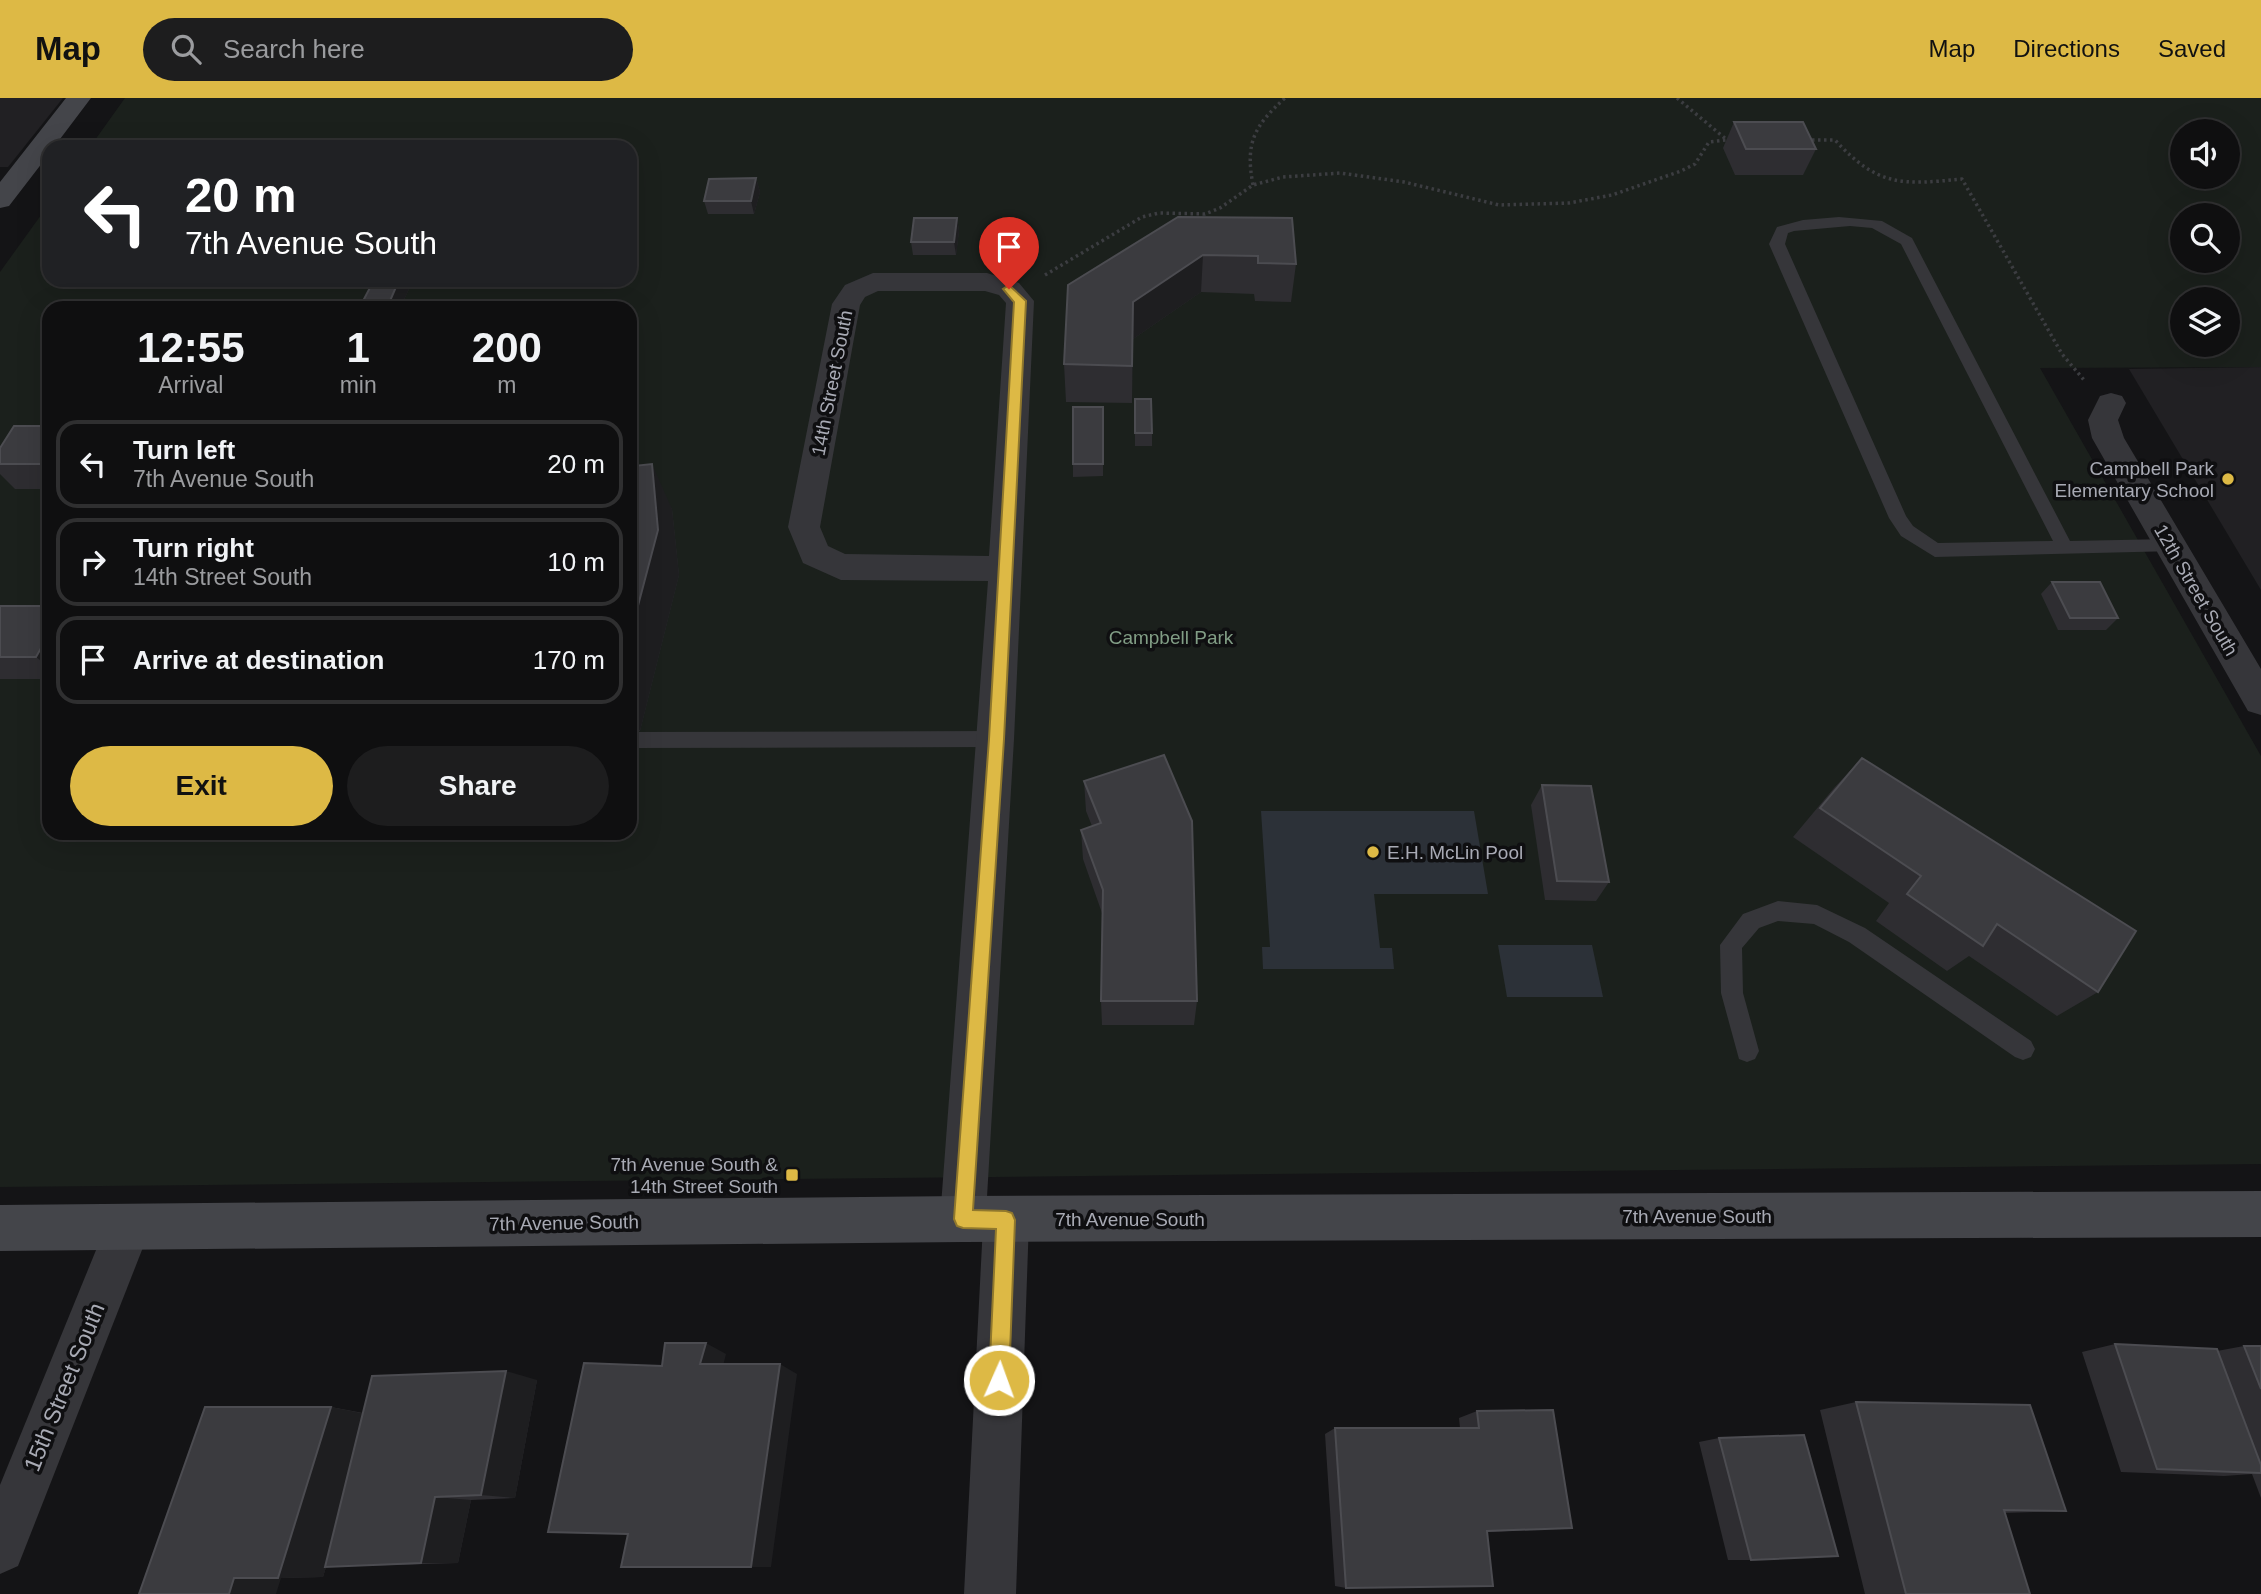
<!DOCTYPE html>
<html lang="en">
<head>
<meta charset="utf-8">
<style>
	:root { --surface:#0f0f10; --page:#1d1d1e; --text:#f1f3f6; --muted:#9b9c9f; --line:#2f2f30; --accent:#ddb945 }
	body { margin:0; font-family:Arial,sans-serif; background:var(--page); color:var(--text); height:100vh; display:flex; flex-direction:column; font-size:26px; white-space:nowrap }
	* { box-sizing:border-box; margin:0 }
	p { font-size:23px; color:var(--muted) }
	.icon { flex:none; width:38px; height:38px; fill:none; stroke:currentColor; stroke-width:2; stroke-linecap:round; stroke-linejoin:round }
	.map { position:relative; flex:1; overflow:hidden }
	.drawer { position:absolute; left:42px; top:203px; width:595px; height:539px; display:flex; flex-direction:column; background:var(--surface); border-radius:21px; box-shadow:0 7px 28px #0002,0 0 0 2px var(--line) }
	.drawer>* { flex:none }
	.hud { position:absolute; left:42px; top:42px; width:595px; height:147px; border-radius:21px; box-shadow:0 7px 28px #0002,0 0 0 2px var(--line); background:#202124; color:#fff; overflow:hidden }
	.controls { position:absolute; left:2170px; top:21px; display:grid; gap:14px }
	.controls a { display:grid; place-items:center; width:70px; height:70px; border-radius:50%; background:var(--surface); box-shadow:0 7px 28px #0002,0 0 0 2px var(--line); font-size:35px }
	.pin { position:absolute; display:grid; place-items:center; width:60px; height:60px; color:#fff; margin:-72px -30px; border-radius:50% 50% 50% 0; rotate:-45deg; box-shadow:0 0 7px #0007 }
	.pin .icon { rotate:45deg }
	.me { position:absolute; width:77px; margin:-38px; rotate:2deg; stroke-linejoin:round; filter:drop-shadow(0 0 5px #0008) }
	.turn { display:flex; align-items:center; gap:24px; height:147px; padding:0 28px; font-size:32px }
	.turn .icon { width:91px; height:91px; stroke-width:2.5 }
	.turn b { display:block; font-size:49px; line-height:60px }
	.eta { display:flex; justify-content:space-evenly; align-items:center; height:119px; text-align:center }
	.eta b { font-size:42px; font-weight:700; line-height:49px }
	.button { display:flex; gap:14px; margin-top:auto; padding:14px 28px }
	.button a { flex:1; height:80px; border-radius:42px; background:var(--accent); color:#111; font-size:28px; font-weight:700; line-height:80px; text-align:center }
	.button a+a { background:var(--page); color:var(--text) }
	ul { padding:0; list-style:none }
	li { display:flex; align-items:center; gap:21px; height:88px; margin:0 14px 10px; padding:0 14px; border:4px solid var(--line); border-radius:21px }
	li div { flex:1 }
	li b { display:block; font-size:26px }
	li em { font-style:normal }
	header { display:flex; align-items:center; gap:42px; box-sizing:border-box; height:98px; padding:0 35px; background:var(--accent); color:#111 }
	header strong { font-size:33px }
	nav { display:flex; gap:38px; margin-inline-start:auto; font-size:24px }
	.search { width:490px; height:63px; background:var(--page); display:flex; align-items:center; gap:18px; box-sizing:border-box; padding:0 24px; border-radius:38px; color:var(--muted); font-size:26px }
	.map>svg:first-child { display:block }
	.built { fill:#212023 }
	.green { fill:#1b201c; fill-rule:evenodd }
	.water { fill:#2c3138 }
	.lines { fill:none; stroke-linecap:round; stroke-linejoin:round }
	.path { stroke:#3c3d41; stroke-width:3.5; stroke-dasharray:2.5 3.5; stroke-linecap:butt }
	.lane { fill:#36363a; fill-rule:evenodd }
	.street { fill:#36363a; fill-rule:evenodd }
	.secondary { fill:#44454a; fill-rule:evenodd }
	.wall { fill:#2e2d31 }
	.shaded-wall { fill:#1e1e20 }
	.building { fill:#3b3b3f; stroke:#4c4c51; stroke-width:2 }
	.route { fill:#ddb945; stroke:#90782d; stroke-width:2 }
	.poi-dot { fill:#ddb945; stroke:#0f0f11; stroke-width:2.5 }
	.labels { text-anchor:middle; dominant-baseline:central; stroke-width:7; stroke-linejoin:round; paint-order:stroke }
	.street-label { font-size:19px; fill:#a8aab4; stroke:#0f0f11 }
	.poi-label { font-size:19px; fill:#a8aab4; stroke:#0f0f11; text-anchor:end }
	.park-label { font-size:19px; fill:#819d85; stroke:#0f0f11 }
	.near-street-label { font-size:23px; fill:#a8aab4; stroke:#0f0f11 }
</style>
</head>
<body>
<header>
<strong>Map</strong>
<div class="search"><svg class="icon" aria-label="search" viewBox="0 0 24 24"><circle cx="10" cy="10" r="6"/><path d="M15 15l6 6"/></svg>Search here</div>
<nav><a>Map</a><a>Directions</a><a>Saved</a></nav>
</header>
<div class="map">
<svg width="2261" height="1496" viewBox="0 0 2261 1496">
	<rect width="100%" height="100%" fill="#141416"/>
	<g class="built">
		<path d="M0 0H63L8 69H0Z"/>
		<path d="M2261 269V492L2129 271Z"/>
	</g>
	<path class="green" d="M125 0H2261V269L2040 270 2261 658V1066L0 1089V174L49 106V182H630V49H90ZM2182 33H2228V79H2182ZM2182 117H2228V163H2182ZM2182 201H2228V247H2182ZM49 210H630V735H49Z"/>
	<g class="water">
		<path d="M1261 713H1474L1488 796H1374L1380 850H1392L1394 871H1263L1262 849H1270Z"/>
		<path d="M1498 847H1592L1603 899H1507Z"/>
	</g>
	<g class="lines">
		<g class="path">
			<path d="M1677 0 1727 42"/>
			<path d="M1806 42H1835C1878 89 1902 87 1962 81L2062 256 2084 282"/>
			<path d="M1253 87C1245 45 1254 28 1285 0"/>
			<path d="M1045 177 1142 119 1159 115 1205 116 1220 110 1253 87 1283 79 1340 75 1404 84 1499 107 1569 105 1612 97 1681 73 1695 66 1709 44 1726 42"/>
		</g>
		<g class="lane">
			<path d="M1839 119 1882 123 1912 140 2070 443 2170 441 2176 443 2179 448 2176 453 1935 459 1901 438 1889 420 1769 146 1777 129 1803 122ZM1850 128 1872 130 1901 146 2053 443 1938 445 1913 428 1906 418 1785 146 1788 135 1794 133Z"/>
			<path d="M996 633 1003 635 1006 641 1003 647 996 649 630 650V634Z"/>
			<path d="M1778 803 1817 807 1865 830 2031 943 2035 951 2031 959 2023 962 2015 959 1849 844 1814 826 1778 823 1759 830 1742 850 1743 895 1759 953 1755 961 1747 964 1739 961 1721 895 1720 847 1743 816Z"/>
		</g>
		<g class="street">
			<path d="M873 175H987L1019 185 1034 203 1014 641 986 1116 990 1106 1006 1099 1022 1106 1029 1122 1016 1496H964L983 1127 979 1137 963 1144 947 1137 940 1121 988 483 841 482 803 465 788 429 832 206 845 187ZM878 193H985L999 197 1006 205 989 458 845 456 828 448 820 429 860 207 865 199Z"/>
			<path d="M2111 295 2122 298 2126 305 2118 322 2124 340 2261 571V617L2248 613 2092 340 2088 322 2100 298Z"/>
			<path d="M128 1106 144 1113 151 1129 18 1468 0 1476V1387L112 1113Z"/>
		</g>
		<g class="secondary">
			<path d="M66 0H91L54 49H49V56L9 108 0 110V84Z"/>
			<path d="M2261 1093V1139L963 1144 0 1153V1107L963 1098Z"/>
		</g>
	</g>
	<g class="wall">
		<path d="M1734 24 1816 51 1803 77H1735L1723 50Z"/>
		<path d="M756 80 760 94 754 116H708L704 103Z"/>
		<path d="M1178 119 1296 166 1291 204 1255 203 1254 196 1201 194 1133 241 1132 305 1066 304 1064 266Z"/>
		<path d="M957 120 959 133 956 157H913L911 144Z"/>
		<path d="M409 191 400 210H367L363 203Z"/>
		<path d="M1135 301 1152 335V348H1135Z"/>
		<path d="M1103 309V378L1073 379V366Z"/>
		<path d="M49 328V391H15L0 376V350Z"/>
		<path d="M630 363 672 411 679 477 640 633H630Z"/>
		<path d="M2052 484 2118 520 2106 532H2058L2041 496Z"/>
		<rect x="0" y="508" width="49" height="73"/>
		<path d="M1862 660 2098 894 2057 918 1969 858 1947 873 1876 823 1889 805 1793 739 1834 690Z"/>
		<path d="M1084 683 1197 903 1194 927H1102L1101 903 1102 815 1083 761 1081 732 1092 728 1086 713Z"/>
		<path d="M1542 687 1609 784 1596 803 1545 802 1531 707Z"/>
		<path d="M2115 1246 2217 1253 2244 1248H2261V1400L2252 1376 2224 1378 2121 1374 2082 1254Z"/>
		<path d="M537 1282 515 1400 471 1402 458 1465 326 1469 323 1479 281 1480 331 1309 363 1315Z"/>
		<path d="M1856 1304 2066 1413 2005 1415 2030 1496H1865L1820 1312Z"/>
		<path d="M1477 1313 1572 1430 1487 1434 1346 1490 1335 1488 1325 1336 1335 1330H1460L1459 1320Z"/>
		<path d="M1719 1340 1751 1462H1728L1699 1344Z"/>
	</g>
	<g class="shaded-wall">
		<path d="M756 80 760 94 754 116 751 103Z"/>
		<path d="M957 120 959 133 956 157 954 144Z"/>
		<path d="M1203 157 1201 194 1133 241 1132 305 1133 204Z"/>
		<path d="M399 182H404L409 191 400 210H394L390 203Z"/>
		<path d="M652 366 672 411 679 477 640 633 630 617V538Z"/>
		<path d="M49 536V569L36 559Z"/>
		<path d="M706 1245 726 1256 721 1276 700 1266Z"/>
		<path d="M780 1266 797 1276 771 1469H751Z"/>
		<path d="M506 1273 537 1282 515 1400 481 1397Z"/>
		<path d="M331 1309 371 1317 323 1479 281 1480 276 1496H229L234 1480Z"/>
		<path d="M435 1399 471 1402 458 1465H421Z"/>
	</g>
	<g class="building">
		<path d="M1734 24H1803L1816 51H1746Z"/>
		<path d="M756 80 751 103H704L709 81Z"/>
		<path d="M1178 119 1292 120 1296 166 1258 165V158L1203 157 1133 204 1132 268 1064 266 1068 187Z"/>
		<path d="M914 120H957L954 144H911Z"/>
		<path d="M374 182H399L390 203H363Z"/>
		<path d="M1135 301H1151L1152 335H1135Z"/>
		<rect x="1073" y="309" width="30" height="57"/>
		<path d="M14 328H49V366H0V350Z"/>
		<path d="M630 363 634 368 652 366 658 432 630 538Z"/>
		<path d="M2052 484H2100L2118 520H2070Z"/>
		<path d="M0 508H49V536L36 559H0Z"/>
		<path d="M1164 657 1192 723 1197 903H1101L1103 792 1081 732 1101 725 1084 683Z"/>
		<path d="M1862 660 2136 833 2098 894 1997 826 1983 848 1907 796 1921 778 1820 710Z"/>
		<path d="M1542 687 1591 688 1609 784 1557 783Z"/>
		<path d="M665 1245H706L700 1266H780L751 1469H621L628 1436 548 1434 584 1265 662 1268Z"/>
		<path d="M2115 1246 2217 1251 2261 1367V1375L2157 1371Z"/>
		<path d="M2244 1248H2261V1291Z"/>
		<path d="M506 1273 481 1397 435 1399 421 1465 325 1469 372 1278Z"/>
		<path d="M1856 1304 2030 1307 2066 1413 2004 1412 2030 1496H1906Z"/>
		<path d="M205 1309H331L278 1480H234L229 1496H139Z"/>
		<path d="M1553 1312 1572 1430 1487 1433 1493 1488 1346 1490 1335 1330H1479L1477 1313Z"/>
		<path d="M1804 1337 1838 1458 1751 1462 1719 1340Z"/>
	</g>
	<path class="route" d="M1009 187 1026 203 1004 641 973 1112 1006 1113 1012 1115 1015 1122 1009 1282 1006 1289 999 1292 992 1289 989 1282 996 1131 963 1130 957 1128 954 1121 989 641 1014 204 1003 191Z"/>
	<g class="poi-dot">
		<circle cx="2228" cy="381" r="7"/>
		<circle cx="1373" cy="754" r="7"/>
		<rect x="785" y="1070" width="14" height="14" rx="3.5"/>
	</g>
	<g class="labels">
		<g class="street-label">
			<text transform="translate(832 285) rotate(-79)">14th Street South</text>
			<text transform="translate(2196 492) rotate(60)">12th Street South</text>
			<text x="1697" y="1118">7th Avenue South</text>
			<text x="1130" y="1121">7th Avenue South</text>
			<text transform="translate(564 1125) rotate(-1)">7th Avenue South</text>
		</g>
		<g class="poi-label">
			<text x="2214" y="370">Campbell Park<tspan x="2214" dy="22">Elementary School</tspan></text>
			<text x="1387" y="754" text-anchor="start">E.H. McLin Pool</text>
			<text x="778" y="1066">7th Avenue South &amp;<tspan x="778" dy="22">14th Street South</tspan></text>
		</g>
		<g class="park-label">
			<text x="1171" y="539">Campbell Park</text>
		</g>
		<g class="near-street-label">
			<text transform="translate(64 1289) rotate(-68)">15th Street South</text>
		</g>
	</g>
</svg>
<div class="controls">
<a><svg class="icon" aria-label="sound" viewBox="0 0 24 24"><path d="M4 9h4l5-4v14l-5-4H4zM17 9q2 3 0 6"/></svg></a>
<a><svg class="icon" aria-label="search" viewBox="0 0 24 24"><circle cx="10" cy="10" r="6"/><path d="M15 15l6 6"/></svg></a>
<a><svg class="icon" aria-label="layers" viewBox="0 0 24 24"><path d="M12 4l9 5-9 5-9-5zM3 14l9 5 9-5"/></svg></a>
</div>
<div class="pin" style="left:1009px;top:191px;background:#d93025"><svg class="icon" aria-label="arrive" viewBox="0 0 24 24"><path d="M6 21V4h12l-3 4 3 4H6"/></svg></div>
<svg class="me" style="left:999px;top:1282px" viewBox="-20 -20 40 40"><circle r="17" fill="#ddb945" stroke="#fff" stroke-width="3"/><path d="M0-11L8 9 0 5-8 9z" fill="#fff"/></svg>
<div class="hud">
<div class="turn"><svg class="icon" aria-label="left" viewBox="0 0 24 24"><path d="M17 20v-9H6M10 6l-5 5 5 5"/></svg><div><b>20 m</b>7th Avenue South</div></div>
</div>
<section class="drawer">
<div class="eta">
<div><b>12:55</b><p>Arrival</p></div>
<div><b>1</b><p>min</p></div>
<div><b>200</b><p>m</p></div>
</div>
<ul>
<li><svg class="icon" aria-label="left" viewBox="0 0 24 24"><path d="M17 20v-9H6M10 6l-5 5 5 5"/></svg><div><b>Turn left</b><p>7th Avenue South</p></div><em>20 m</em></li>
<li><svg class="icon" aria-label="right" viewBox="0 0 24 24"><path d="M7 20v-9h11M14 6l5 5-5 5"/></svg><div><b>Turn right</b><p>14th Street South</p></div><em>10 m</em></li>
<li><svg class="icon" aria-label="arrive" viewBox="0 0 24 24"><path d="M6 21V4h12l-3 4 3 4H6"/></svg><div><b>Arrive at destination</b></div><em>170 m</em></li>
</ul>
<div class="button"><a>Exit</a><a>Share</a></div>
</section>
</div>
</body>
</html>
